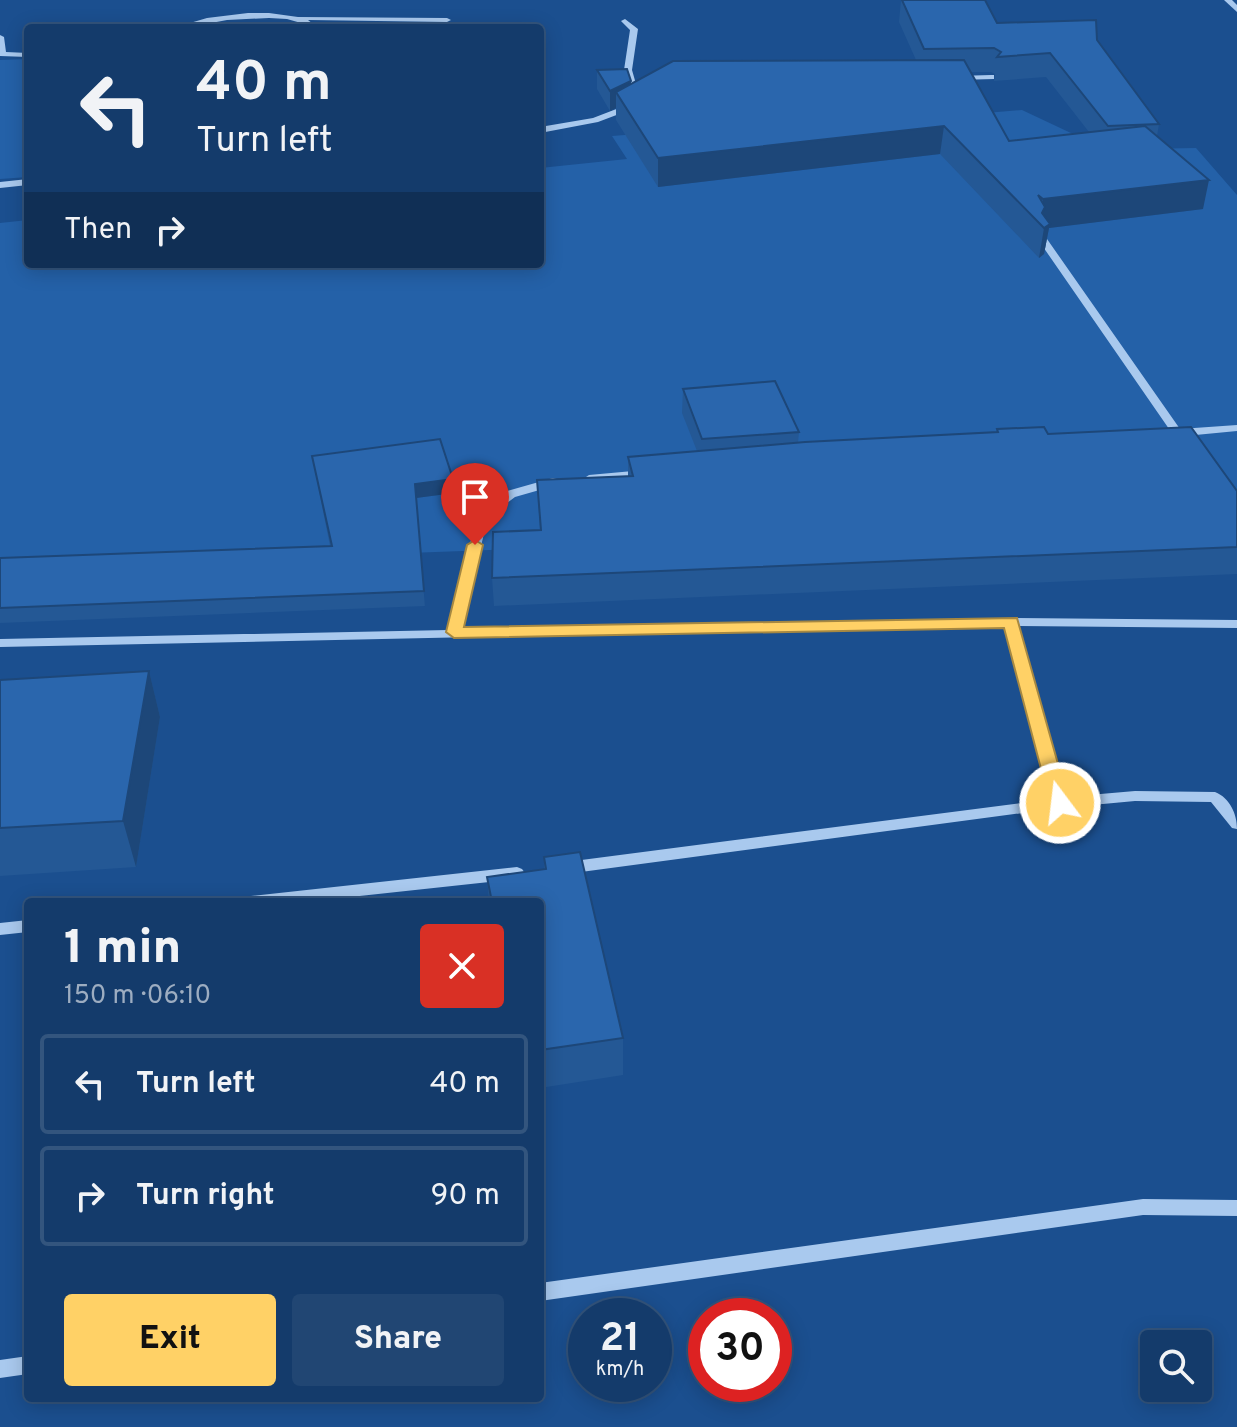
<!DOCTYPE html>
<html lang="en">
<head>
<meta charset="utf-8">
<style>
	:root { --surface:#143b6b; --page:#214673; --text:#f1f3f6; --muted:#9dadc1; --line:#33557e; --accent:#ffd166 }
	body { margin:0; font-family:Overpass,sans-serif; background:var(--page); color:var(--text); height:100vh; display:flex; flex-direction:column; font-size:30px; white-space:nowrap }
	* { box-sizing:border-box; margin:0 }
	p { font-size:26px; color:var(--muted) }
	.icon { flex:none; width:44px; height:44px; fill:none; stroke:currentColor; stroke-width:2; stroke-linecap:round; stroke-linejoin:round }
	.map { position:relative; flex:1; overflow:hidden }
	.side { position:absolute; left:24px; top:898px; width:520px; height:504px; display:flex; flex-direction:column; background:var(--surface); border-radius:8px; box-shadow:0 4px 20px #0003,0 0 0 2px var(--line) }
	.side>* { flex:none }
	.banner { position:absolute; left:24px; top:24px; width:520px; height:244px; border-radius:8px; box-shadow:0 4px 20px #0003,0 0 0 2px var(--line); background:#143b6b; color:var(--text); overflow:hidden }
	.buttons { position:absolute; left:1140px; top:1330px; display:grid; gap:16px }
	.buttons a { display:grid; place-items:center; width:72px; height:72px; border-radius:8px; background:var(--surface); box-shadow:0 4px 20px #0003,0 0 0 2px var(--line); font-size:40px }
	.speed { position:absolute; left:568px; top:1298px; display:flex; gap:16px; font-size:40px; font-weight:700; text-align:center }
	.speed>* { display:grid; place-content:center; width:104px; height:104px; border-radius:50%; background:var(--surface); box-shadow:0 4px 20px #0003,0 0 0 2px var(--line); line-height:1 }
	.speed small { font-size:20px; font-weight:400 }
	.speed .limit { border:12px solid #d22; background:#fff; color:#111 }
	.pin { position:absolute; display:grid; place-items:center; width:68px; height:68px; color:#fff; margin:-82px -34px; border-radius:50% 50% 50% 0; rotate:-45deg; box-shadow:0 0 8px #0007 }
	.pin .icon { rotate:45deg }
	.me { position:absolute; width:88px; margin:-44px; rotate:345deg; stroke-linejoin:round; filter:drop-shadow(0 0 6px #0008) }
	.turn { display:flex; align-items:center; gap:28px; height:168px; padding:0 40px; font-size:36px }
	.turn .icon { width:104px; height:104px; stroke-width:2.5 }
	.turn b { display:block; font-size:56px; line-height:68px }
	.then { display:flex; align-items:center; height:76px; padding:0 40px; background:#0003; gap:16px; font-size:30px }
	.round { display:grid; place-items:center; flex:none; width:84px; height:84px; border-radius:8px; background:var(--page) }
	.head { display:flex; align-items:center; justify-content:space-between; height:136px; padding:0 40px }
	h1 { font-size:48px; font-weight:800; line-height:60px }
	.primary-button { display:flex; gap:16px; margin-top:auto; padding:16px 40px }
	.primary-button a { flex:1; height:92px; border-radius:8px; background:var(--accent); color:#111; font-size:32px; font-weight:800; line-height:92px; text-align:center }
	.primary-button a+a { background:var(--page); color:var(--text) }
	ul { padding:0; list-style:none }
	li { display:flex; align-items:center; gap:24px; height:100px; margin:0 16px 12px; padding:0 24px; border:4px solid var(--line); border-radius:8px }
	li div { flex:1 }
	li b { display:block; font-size:30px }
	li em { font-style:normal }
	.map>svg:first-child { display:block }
	.green { fill:#2461a8 }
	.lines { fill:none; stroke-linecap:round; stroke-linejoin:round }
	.minor { fill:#a9c9ee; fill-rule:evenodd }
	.wall { fill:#245895; fill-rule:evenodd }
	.shaded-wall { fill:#1d4779 }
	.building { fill:#2a66ad; stroke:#1d4779; stroke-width:2 }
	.route { fill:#ffd166; stroke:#a68842; stroke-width:2 }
</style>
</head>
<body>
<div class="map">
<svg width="1237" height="1427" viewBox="0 0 1237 1427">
	<rect width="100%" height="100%" fill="#1b4f8f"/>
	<g class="green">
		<path d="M28 59V177L0 179V60Z"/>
		<path d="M1022 110 1073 134 1140 149 1196 148 1237 195V514L542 548 0 568V223L28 220V264H540V168L627 159 612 136 905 113 962 115Z"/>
	</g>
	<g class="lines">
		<g class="minor">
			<path d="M1224 0H1232L1237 5V12Z"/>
			<path d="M248 13H269L298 17 447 18 451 20 447 22 308 20 318 28H309L301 23 287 19 269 18 227 20 185 28H173L207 18Z"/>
			<path d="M625 19 638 29 632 70 638 91 634 93 630 91 624 70 630 30 621 21Z"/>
			<path d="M0 35 4 37 6 52 28 53V57L0 56Z"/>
			<path d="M991 75H994V79L957 80 953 78 957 76Z"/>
			<path d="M632 103 635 104V108L598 122 540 133V127L593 118Z"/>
			<path d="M28 179V185L0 188V182Z"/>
			<path d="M1041 239H1047L1180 429 1237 425V431L1185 436 1184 439H1176L1039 241Z"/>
			<path d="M644 470 648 471V477L589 483 583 479 589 475Z"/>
			<path d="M553 478 557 479V485L515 497 488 517 461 629 1011 618 1237 620V628L1019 626 1066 797 1135 791 1215 792C1230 798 1237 814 1237 829L1232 828 1211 802 1135 801 1060 808 566 874 561 872 558 868 561 864 566 862 1052 799 1006 626 0 647V639L448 630 478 513 507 491Z"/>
			<path d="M517 867 522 869 525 873 522 877 517 879 304 902H243L245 898 251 896Z"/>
			<path d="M28 920V932L0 935V923Z"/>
			<path d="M1143 1199 1237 1200V1216L1143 1215 540 1301V1283Z"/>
			<path d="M28 1356V1374L0 1378V1360Z"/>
		</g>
	</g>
	<g class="wall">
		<path d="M901 0 997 23 1097 40 1159 124 1157 136 1203 209 1049 228 1044 254 1039 258 940 154 658 187 616 120V108L610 111 597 89V70L631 84 916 60 899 22ZM971 72H991L995 74 994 81 1046 77 1089 132 1009 141Z"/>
		<path d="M683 389 799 432 798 443 996 432 997 429 1048 434 1237 491V574L494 606 492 578 540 530 537 480 628 476V457L697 451 682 413Z"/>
		<path d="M312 456 453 479 454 493 416 498 425 606 0 623V558L330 546Z"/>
		<path d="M149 671 160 717 136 867 0 876V680Z"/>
		<path d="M544 857 623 1038V1075L540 1088V902H489L487 877 544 870Z"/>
	</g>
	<g class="shaded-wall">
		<path d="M631 81V101L616 92V108L610 111V91Z"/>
		<path d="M944 126 940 154 658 187V158Z"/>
		<path d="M1209 180 1203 209 1049 228 1044 254 1039 258 1044 228 1039 223 1043 199Z"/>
		<path d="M453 479 454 493 416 498 425 606 415 484Z"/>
		<path d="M149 671 160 717 136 867 123 821Z"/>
	</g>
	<g class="building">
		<path d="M902 0H985L997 23 1096 20 1097 40 1159 124 1108 126 1050 53 997 57 1001 52 994 48 924 49Z"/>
		<path d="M964 60 1009 141 1145 126 1209 180 1043 199 1038 195 1045 207 1042 213 1050 224 1044 228 944 126 658 158 616 92 673 61Z"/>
		<path d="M627 69 631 81 610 91 597 70Z"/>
		<path d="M775 381 799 432 702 439 683 389Z"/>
		<path d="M1044 427 1048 434 1191 427 1237 491V547L492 578 493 532 541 530 537 480 633 476 628 457 805 442 998 432 997 429Z"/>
		<path d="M440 439 453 479 415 484 424 591 0 608V558L332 546 312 456Z"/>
		<path d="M149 671 123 821 0 828V680Z"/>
		<path d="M580 852 623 1038 540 1050V902H492L487 877 546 869 544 857Z"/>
	</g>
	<path class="route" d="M475 540 483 545 464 627 1017 618 1069 803 1060 810 1050 803 1004 628 454 638 446 632 467 545Z"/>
</svg>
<div class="buttons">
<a><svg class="icon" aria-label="search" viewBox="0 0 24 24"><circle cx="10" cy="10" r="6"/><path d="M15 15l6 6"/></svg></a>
</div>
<div class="speed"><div>21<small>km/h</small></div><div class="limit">30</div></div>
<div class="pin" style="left:475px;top:545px;background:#d93025"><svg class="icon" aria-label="arrive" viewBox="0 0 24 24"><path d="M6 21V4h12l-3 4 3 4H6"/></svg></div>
<svg class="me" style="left:1060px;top:803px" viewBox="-20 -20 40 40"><circle r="17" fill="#ffd166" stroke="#fff" stroke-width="3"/><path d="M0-11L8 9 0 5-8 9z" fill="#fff"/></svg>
<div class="banner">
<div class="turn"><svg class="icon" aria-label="left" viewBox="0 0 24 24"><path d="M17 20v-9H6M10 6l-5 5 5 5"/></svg><div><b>40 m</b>Turn left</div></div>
<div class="then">Then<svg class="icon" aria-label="right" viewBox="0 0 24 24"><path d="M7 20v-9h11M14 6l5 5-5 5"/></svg></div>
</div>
<section class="side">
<div class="head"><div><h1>1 min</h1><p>150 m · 06:10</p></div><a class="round" style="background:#d93025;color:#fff"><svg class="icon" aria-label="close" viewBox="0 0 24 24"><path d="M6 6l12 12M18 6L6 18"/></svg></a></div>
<ul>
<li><svg class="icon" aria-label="left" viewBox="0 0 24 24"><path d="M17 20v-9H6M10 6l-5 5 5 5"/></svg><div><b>Turn left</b></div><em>40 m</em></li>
<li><svg class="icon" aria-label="right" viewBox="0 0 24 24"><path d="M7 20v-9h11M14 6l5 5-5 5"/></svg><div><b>Turn right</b></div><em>90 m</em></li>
</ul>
<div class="primary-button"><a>Exit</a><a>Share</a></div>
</section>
</div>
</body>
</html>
